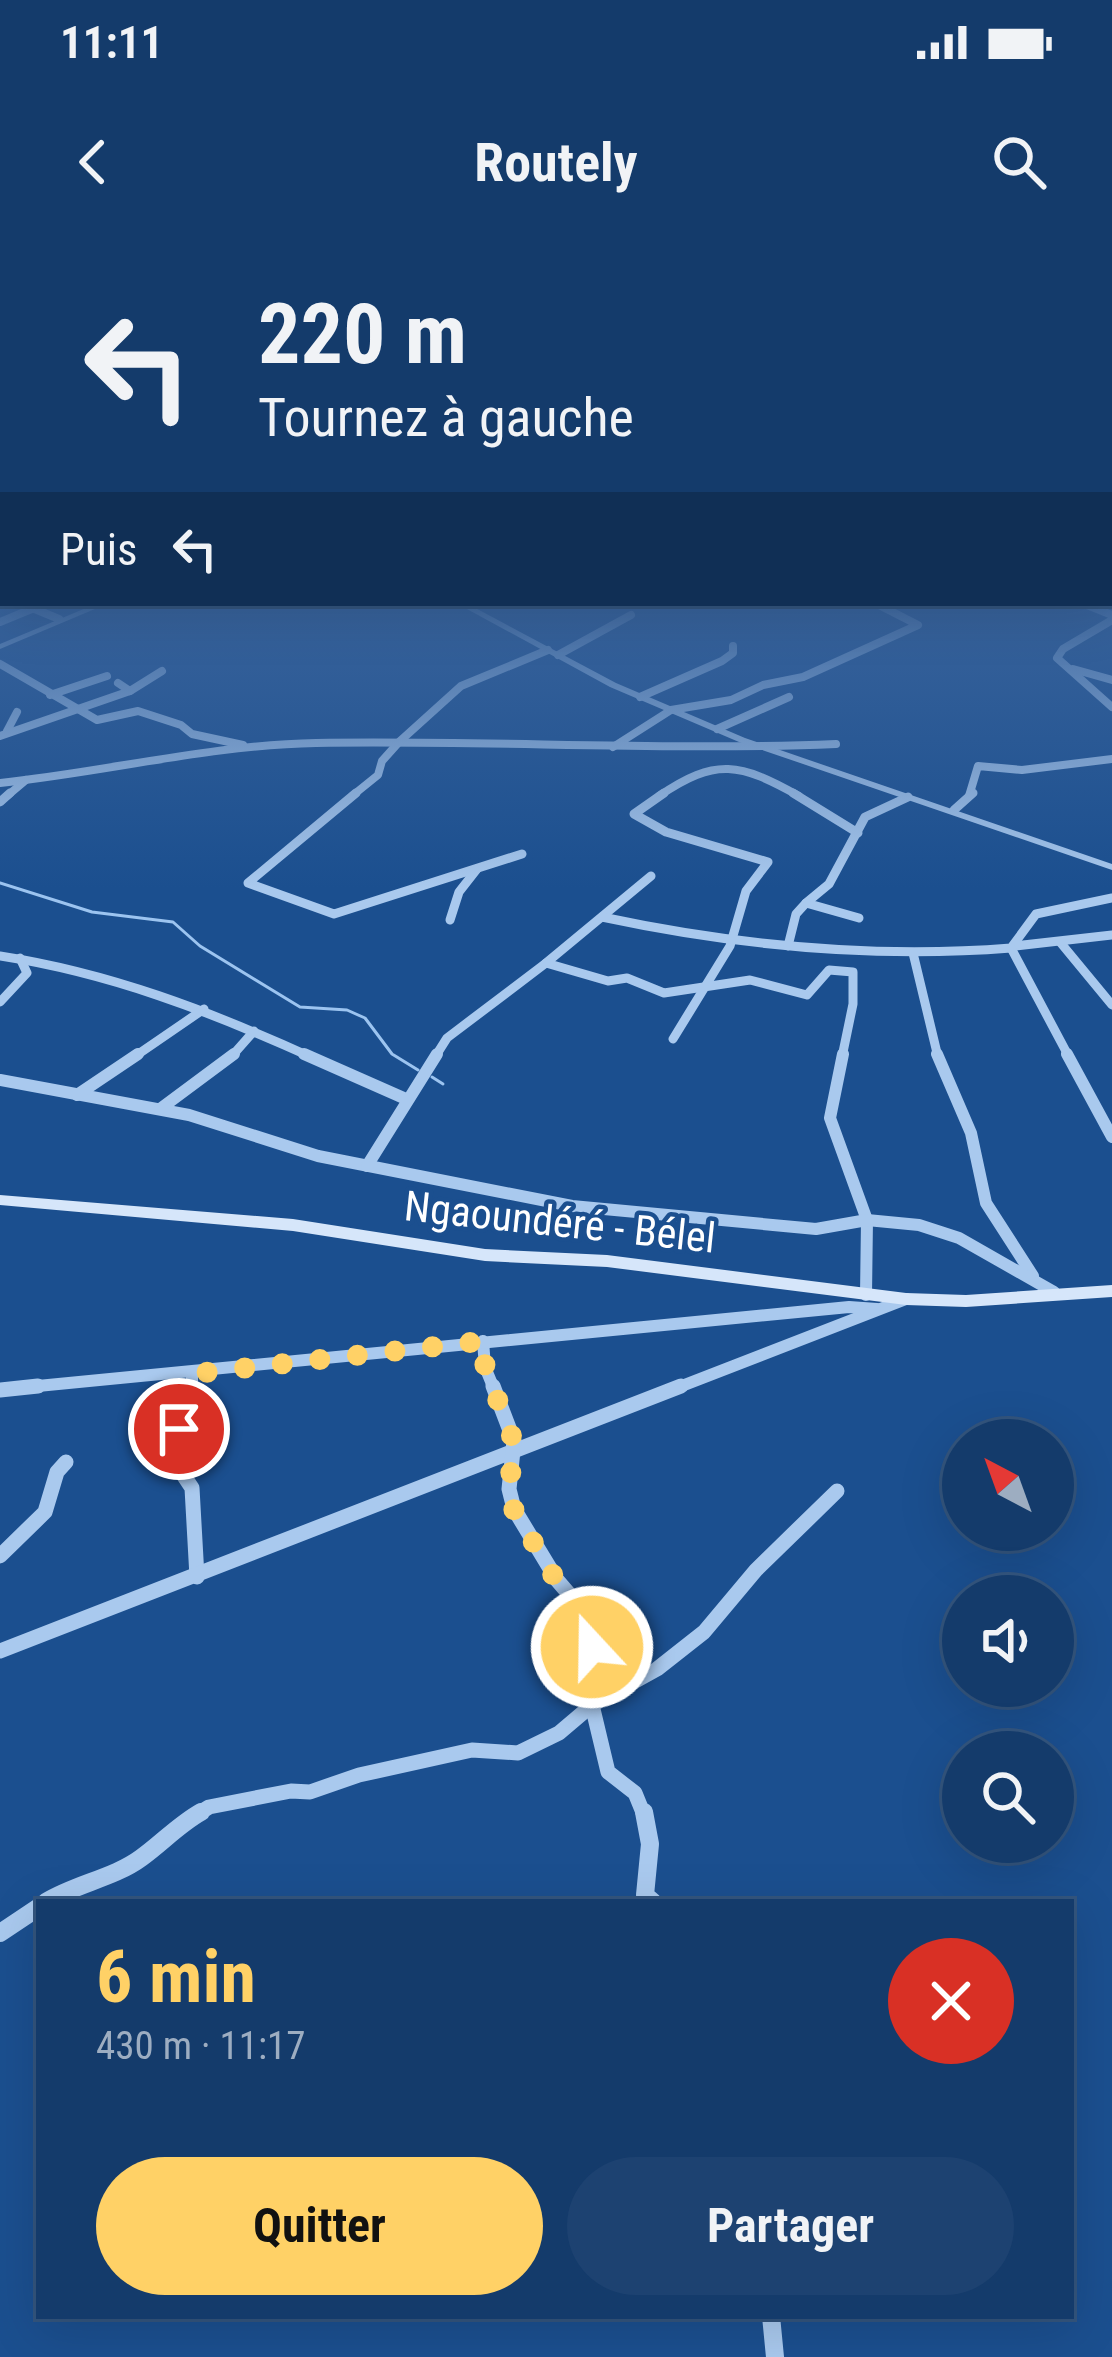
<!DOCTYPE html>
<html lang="fr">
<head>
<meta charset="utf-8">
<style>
	:root { --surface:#143b6b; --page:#1d4271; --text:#f1f3f6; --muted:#9dadc1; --line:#33557e; --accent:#ffd166 }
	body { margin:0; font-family:"Roboto Condensed",sans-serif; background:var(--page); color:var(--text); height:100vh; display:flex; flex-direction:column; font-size:45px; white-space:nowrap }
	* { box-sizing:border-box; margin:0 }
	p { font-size:39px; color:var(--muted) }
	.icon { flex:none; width:66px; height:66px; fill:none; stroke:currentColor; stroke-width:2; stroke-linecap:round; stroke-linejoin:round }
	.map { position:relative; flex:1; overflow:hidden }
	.sheet { position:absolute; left:36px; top:1659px; width:1038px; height:420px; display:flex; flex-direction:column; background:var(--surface); border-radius:0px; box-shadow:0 12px 48px #0002,0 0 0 3px var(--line) }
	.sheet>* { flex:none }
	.banner { position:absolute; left:0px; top:0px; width:1113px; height:366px; box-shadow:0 12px 48px #0002,0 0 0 3px var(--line); background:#143b6b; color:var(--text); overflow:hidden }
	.needle { width:78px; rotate:319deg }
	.tools { position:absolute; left:942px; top:1179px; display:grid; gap:24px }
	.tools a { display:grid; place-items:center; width:132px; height:132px; border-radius:50%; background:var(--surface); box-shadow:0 12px 48px #0002,0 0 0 3px var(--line); font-size:60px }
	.pin { position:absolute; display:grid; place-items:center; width:102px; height:102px; color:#fff; margin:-51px; border:6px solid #fff; border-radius:50%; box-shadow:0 3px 12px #0007 }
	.me { position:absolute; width:132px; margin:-66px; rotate:339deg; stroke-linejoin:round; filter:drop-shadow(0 0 9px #0008) }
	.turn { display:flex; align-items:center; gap:42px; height:252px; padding:0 60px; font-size:54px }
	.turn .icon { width:156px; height:156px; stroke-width:2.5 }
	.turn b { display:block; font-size:84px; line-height:102px }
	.then { display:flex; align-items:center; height:114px; padding:0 60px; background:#0003; gap:24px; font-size:45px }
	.round { display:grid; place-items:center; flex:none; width:126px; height:126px; border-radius:63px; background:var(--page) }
	.summary { display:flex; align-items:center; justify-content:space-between; height:204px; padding:0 60px }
	h1 { font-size:72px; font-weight:700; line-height:90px; color:var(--accent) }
	.button { display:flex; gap:24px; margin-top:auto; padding:24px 60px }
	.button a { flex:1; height:138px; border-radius:72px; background:var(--accent); color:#111; font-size:48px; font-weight:700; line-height:138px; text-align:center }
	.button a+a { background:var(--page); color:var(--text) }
	.status { display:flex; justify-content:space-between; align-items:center; height:84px; padding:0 60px; background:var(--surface); direction:ltr }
	.status svg { height:33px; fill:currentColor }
	header { display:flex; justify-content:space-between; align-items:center; height:156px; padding:0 60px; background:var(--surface); font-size:54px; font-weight:700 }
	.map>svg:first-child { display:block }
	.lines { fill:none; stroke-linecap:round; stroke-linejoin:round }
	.stream { stroke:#9cc4f0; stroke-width:3 }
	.minor-far4 { stroke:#a9c9ee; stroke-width:8 }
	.minor-far3 { stroke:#a9c9ee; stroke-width:9 }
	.minor-far2 { stroke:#a9c9ee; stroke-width:12 }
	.minor-far1 { stroke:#a9c9ee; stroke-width:15 }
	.minor { stroke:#a9c9ee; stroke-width:18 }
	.tertiary { fill:#a9c9ee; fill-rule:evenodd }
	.secondary { fill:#d6e6fa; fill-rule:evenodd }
	.route { stroke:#ffd166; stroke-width:21; stroke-dasharray:0 37.8 }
	.labels { text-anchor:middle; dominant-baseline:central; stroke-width:9; stroke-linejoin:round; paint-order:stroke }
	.street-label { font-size:42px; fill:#fff; stroke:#1b4f8f }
</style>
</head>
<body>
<div class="status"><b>11:11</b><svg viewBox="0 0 49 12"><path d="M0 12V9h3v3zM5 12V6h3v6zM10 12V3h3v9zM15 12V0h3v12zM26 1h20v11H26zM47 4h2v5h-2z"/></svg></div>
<header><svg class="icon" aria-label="back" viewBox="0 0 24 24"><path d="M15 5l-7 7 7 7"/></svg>Routely<svg class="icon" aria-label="search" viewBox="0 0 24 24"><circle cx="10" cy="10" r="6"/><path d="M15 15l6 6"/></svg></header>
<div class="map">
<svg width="1112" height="2117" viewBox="0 0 1112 2117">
	<rect width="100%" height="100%" fill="#1b4f8f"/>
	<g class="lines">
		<g class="stream">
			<path d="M0 643 92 672 173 682 200 706 300 767 347 770 365 778 392 814 418 830"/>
			<path d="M432 837 443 844"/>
		</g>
		<g class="minor-far4">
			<path d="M20 363 59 379"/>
			<path d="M1082 363 1112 375"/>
			<path d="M1112 380 1063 409 1057 418 1112 467"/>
			<path d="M0 382 34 368"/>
			<path d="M558 415 631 375"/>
			<path d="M0 424 97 480 138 471 181 485 192 494 243 505"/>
			<path d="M1073 429 1112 440"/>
			<path d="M130 451 162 431"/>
			<path d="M50 455 107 436"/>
			<path d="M640 457 722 421 733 413V406"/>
			<path d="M717 489 789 457"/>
			<path d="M7 491 17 472"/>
			<path d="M0 496 130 451 118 443"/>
			<path d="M613 507 671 470 731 460 763 445 803 437 918 385 875 363"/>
			<path d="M0 543C105 532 211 505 316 503 490 500 662 511 836 504"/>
			<path d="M7 556 26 540"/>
			<path d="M352 556 378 535 382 521 399 502 461 446 548 410"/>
			<path d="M659 556C716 517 740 523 799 556"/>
			<path d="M969 556 978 526 1022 530 1112 519"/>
		</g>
		<g class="minor-far3">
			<path d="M356 553 248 643 334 674 522 614"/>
			<path d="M664 553 634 574 666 592 768 622 746 651 730 706 673 799"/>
			<path d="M793 553 858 593"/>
			<path d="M0 562 10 553"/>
			<path d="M954 570 973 553"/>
			<path d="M651 636 546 723 608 741 627 738 664 753 750 740 807 755 829 730 853 732V764L842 817"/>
			<path d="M602 677C738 706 872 719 1011 708L1036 674 1112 658"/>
			<path d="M859 678 806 663 829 644 865 577 908 557"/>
			<path d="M450 680 459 652 477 629"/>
			<path d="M1060 702 1112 765"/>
			<path d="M788 706 796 674 806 663"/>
			<path d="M1015 706 1112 695"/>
			<path d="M1011 708 1069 817"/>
			<path d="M913 713 938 817"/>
			<path d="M0 716C110 733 209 771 311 817"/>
			<path d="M0 762 27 733 20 718"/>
			<path d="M134 817 204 769"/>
			<path d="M231 817 254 791"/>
			<path d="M435 817 447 798 546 723"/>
		</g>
		<g class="minor-far2">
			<path d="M304 814 406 859"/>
			<path d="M843 814 830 878 867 980 866 1055"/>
			<path d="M937 814 971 893 986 963 1033 1036"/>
			<path d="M1067 814 1112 897"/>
			<path d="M0 840 189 875 318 916 572 966 816 989 867 980 919 985 959 998 1054 1052"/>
			<path d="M77 855 138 814"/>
			<path d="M160 869 234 814"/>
			<path d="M367 926 437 814"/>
			<path d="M483 1101 485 1127 494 1149"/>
			<path d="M192 1134V1149"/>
			<path d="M7 1149 849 1067 877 1069"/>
			<path d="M674 1149 906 1059"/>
		</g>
		<g class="minor-far1">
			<path d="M192 1146V1176L175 1194 172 1218 192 1248 197 1337"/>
			<path d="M0 1150 38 1146"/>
			<path d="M0 1316 45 1272 57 1232 66 1222"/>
			<path d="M0 1411 681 1146"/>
			<path d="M196 1575 209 1567 291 1551 310 1552 359 1535 472 1510 518 1513 559 1493 592 1465 591 1434 596 1427 587 1375 557 1340 514 1269 509 1249 514 1201 493 1146"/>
			<path d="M644 1575 635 1553 608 1532 592 1465 657 1429 704 1392 756 1330 837 1251"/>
		</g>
		<g class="minor">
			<path d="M644 1572 650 1604 645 1655 653 1662"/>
			<path d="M46 1662C75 1644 114 1638 141 1618 162 1603 178 1585 201 1572"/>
			<path d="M0 1693 39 1667"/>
			<path d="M771 2076 775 2117"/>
		</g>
		<g class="tertiary">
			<path d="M98 363H109L0 409V404Z"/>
			<path d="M456 363H466L616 443 745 498 1112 624V630L739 502 610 447Z"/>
		</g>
		<path class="secondary" d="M0 955 293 979 485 1009 607 1015 906 1053 966 1055 1112 1045V1057L966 1067 906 1065 607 1027 485 1021 293 991 0 965Z"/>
	</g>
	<linearGradient id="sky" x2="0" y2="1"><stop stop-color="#0f2b4f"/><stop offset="0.54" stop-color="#39639b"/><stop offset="1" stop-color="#39639b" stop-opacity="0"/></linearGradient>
	<rect width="1112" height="648" fill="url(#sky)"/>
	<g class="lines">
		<path class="route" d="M179 1189 192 1176V1134L484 1101 485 1127 514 1202 509 1250 514 1270 556 1340 587 1375 592 1407"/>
	</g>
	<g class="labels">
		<g class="street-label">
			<text transform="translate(560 982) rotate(6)">Ngaoundéré - Bélel</text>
		</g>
	</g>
</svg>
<div class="tools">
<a><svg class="needle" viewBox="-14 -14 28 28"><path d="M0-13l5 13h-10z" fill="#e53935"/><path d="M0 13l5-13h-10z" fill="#9dadc1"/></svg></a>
<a><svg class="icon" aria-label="sound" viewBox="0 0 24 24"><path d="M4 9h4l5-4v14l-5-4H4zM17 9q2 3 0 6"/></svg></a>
<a><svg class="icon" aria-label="search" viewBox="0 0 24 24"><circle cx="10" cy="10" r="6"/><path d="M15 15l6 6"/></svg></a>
</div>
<div class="pin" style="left:179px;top:1189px;background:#d93025"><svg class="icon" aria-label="arrive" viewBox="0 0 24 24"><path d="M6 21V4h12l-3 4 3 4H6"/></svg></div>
<svg class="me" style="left:592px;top:1407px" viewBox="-20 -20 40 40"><circle r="17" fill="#ffd166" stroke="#fff" stroke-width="3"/><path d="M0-11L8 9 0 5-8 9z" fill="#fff"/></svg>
<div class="banner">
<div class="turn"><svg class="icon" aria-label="left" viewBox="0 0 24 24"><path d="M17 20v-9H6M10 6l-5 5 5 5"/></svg><div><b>220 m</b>Tournez à gauche</div></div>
<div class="then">Puis<svg class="icon" aria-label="left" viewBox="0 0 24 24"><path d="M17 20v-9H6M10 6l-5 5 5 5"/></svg></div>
</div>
<section class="sheet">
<div class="summary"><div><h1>6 min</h1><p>430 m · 11:17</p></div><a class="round" style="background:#d93025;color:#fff"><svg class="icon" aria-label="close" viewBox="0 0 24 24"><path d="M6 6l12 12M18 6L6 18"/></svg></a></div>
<div class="button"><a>Quitter</a><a>Partager</a></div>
</section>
</div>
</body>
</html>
